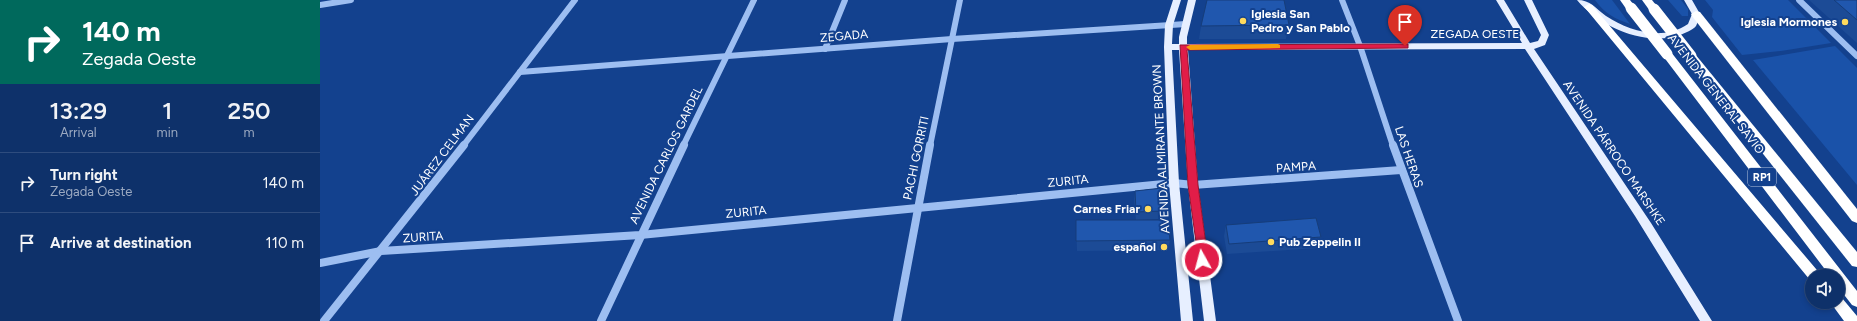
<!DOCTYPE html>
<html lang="en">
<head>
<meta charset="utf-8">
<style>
	:root { --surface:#0e316a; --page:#173970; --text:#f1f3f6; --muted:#9ba9c1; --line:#2e4c7e }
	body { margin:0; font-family:Figtree,sans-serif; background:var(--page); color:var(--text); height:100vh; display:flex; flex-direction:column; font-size:15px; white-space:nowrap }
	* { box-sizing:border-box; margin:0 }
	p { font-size:13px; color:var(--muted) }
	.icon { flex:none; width:22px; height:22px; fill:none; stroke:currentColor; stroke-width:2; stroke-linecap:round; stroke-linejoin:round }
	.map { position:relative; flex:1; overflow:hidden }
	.side { display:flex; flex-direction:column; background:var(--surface); width:320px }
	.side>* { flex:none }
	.guide { background:#00695c; color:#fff; overflow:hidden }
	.fabs { position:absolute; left:1485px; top:269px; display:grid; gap:8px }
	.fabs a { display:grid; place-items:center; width:40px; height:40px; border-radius:50%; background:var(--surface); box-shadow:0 2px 6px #0003,0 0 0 1px var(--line); font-size:20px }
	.pin { position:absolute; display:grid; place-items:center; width:34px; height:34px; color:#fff; margin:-41px -17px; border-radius:50% 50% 50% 0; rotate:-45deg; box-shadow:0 0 4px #0007 }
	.pin .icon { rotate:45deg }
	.me { position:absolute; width:44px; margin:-22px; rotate:353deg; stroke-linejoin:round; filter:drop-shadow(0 0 3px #0008) }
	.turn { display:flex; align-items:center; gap:14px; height:84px; padding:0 16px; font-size:18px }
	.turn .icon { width:52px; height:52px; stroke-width:2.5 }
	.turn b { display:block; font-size:28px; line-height:34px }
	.eta { display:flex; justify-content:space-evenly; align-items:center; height:68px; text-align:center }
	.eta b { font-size:24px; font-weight:600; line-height:28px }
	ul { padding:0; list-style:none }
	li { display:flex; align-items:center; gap:12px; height:60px; padding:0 16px; border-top:1px solid var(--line) }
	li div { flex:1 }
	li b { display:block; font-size:15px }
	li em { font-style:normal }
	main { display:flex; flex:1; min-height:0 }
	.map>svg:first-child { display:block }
	.green { fill:#1a52a9 }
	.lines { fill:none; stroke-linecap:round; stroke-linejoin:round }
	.minor-far1 { stroke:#9dbef1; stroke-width:6 }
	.minor { stroke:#9dbef1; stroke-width:8 }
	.major { fill:#e7efff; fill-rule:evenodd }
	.highway { fill:#fff; fill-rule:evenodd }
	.highway-bridge { stroke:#fff; stroke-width:11 }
	.wall { fill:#1c4b96 }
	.building { fill:#2057ae; stroke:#163d7a }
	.route { fill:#e11d48; stroke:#92132f }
	.slow { fill:#f59e0b }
	.poi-dot { fill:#ffda5d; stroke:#13418e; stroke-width:1.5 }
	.labels { text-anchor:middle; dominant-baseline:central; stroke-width:4; stroke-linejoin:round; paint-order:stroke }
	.shield { fill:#13418e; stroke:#b8c6dd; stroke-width:1 }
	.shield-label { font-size:11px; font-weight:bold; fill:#fff }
	.poi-label { font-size:12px; font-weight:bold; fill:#fff; stroke:#13418e; text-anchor:end }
	.street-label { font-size:12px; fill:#fff; stroke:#13418e }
</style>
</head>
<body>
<main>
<section class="side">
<div class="guide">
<div class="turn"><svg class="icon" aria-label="right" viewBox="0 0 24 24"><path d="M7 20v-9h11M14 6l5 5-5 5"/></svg><div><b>140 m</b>Zegada Oeste</div></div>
</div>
<div class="eta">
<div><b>13:29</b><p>Arrival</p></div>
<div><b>1</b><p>min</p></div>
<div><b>250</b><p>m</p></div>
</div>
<ul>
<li><svg class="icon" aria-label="right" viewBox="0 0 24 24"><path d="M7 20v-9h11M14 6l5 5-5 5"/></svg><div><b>Turn right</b><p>Zegada Oeste</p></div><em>140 m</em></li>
<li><svg class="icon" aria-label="arrive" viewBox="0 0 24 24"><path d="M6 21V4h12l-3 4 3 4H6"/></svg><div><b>Arrive at destination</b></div><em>110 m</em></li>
</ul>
</section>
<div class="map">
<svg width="1537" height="321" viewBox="0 0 1537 321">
	<rect width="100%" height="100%" fill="#13418e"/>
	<g class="green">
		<path d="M1275 0H1292L1310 24C1295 19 1284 13 1275 0Z"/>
		<path d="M1348 0H1361L1368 9V16H1362Z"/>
		<path d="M1385 0H1468L1511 43 1461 51 1422 55 1392 17 1393 10Z"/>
		<path d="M1515 46 1537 68V185L1433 60Z"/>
	</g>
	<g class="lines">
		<g class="minor-far1">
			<path d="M1022 0 1040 46 1073 146"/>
			<path d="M1479 0 1537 56"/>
			<path d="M0 5 31 0"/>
			<path d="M505 49 525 0"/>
			<path d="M200 72 632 39 866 24"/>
			<path d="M143 146 255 0"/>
			<path d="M363 146 434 0"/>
			<path d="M610 146 640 0"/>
		</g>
		<g class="minor">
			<path d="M1073 145 1138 321"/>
			<path d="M0 263 61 251 320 235 854 183 873 185 1081 170"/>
			<path d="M4 321 144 145"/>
			<path d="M281 321 364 145"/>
			<path d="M577 321 610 145"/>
		</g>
		<g class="major">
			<path d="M853 0H861L853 25 852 44H859V37L868 0H876L867 37V44L1202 43 1176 0H1184L1210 43 1218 41 1221 35 1204 0H1212L1229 35 1225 45 1214 49 1331 223 1392 321H1380L1315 216 1205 49 868 50 878 185 896 321H884L868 185 859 50H852L859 183 873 321H861L849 183 844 47 845 25Z"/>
			<path d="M1257 0C1271 0 1275 8 1286 16 1310 32 1343 41 1368 24L1372 14 1364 0H1372L1380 14C1379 18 1378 22 1376 26 1373 30 1365 33 1360 35 1326 47 1279 27 1257 0Z"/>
		</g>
		<g class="highway">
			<path d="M1300 0H1310L1316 8 1311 11 1307 10Z"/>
			<path d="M1322 0H1332L1339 9 1338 11H1330Z"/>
			<path d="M1269 4 1272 5 1502 276H1492V281L1490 280 1266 9 1264 7Z"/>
			<path d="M1376 11 1380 12 1537 209V223L1532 221 1372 16 1371 14Z"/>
			<path d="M1347 51 1351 52 1537 291V307L1532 305 1518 287V276H1510L1343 56 1342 54 1343 52Z"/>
			<path d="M1371 53 1375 54 1537 252V267L1532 266 1367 58 1366 56 1367 54Z"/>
			<path d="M1518 297 1522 298 1537 316V321H1524L1510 302H1518Z"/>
		</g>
		<g class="highway-bridge">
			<path d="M1311 8 1347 54"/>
			<path d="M1334 9 1371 56"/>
		</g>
	</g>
	<g class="wall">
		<path d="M1489 0H1537V43Z"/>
		<path d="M969 25 966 39H879L881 26Z"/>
		<path d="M815 191 841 211V219L816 220 814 199Z"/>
		<path d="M756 220 850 240 848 250 757 251Z"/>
		<path d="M906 225 1001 237 998 248 907 254 904 236Z"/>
	</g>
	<g class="building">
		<path d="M887 0H964L969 25 881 26Z"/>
		<path d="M1514 0H1537V20Z"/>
		<path d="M842 188 841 211 816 212 815 191Z"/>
		<path d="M996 218 1001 237 909 244 906 225Z"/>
		<path d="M756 220H848L850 240 756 241Z"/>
	</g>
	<path class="route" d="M1085 44H1088V48L867 50 878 185 888 260 886 263H879L868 185 860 45Z"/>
	<path class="slow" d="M958 44 960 45V48L870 50 866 47 870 45Z"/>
	<g class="poi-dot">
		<circle cx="923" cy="21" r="4"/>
		<circle cx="1525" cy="22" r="4"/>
		<circle cx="828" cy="209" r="4"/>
		<circle cx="951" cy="242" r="4"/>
		<circle cx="844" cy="247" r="4"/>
	</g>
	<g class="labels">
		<rect class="shield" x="1428" y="168" width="28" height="18" rx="3"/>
		<g class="shield-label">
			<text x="1442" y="177">RP1</text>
		</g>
		<g class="poi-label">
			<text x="931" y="14" text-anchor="start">Iglesia San<tspan x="931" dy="14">Pedro y San Pablo</tspan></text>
			<text x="1517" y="22">Iglesia Mormones</text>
			<text x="820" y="209">Carnes Friar</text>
			<text x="959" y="242" text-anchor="start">Pub Zeppelin II</text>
			<text x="836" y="247">español</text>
		</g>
		<g class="street-label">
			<text x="1155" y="34">ZEGADA OESTE</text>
			<text transform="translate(524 36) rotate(-5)">ZEGADA</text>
			<text transform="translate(1396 94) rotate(52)">AVENIDA GENERAL SAVIO</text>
			<text transform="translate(841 149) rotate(-93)">AVENIDA ALMIRANTE BROWN</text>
			<text transform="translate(1294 153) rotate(56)">AVENIDA PÁRROCO MARSHKE</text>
			<text transform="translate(122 155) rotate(-53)">JUÁREZ CELMAN</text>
			<text transform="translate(346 155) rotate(-64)">AVENIDA CARLOS GARDEL</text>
			<text transform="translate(1089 157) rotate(71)">LAS HERAS</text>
			<text transform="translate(596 158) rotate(-78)">PACHI GORRITI</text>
			<text transform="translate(976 167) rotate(-4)">PAMPA</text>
			<text transform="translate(748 181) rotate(-6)">ZURITA</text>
			<text transform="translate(426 212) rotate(-6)">ZURITA</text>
			<text transform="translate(103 237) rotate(-4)">ZURITA</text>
		</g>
	</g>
</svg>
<div class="fabs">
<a><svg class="icon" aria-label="sound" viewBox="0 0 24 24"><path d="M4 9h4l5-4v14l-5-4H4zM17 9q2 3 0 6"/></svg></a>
</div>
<div class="pin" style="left:1085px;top:46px;background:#d93025"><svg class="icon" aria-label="arrive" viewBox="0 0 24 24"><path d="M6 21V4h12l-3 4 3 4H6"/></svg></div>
<svg class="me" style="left:882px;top:260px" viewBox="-20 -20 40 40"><circle r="17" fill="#e11d48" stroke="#fff" stroke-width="3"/><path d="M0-11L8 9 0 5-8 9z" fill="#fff"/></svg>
</div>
</main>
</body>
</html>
